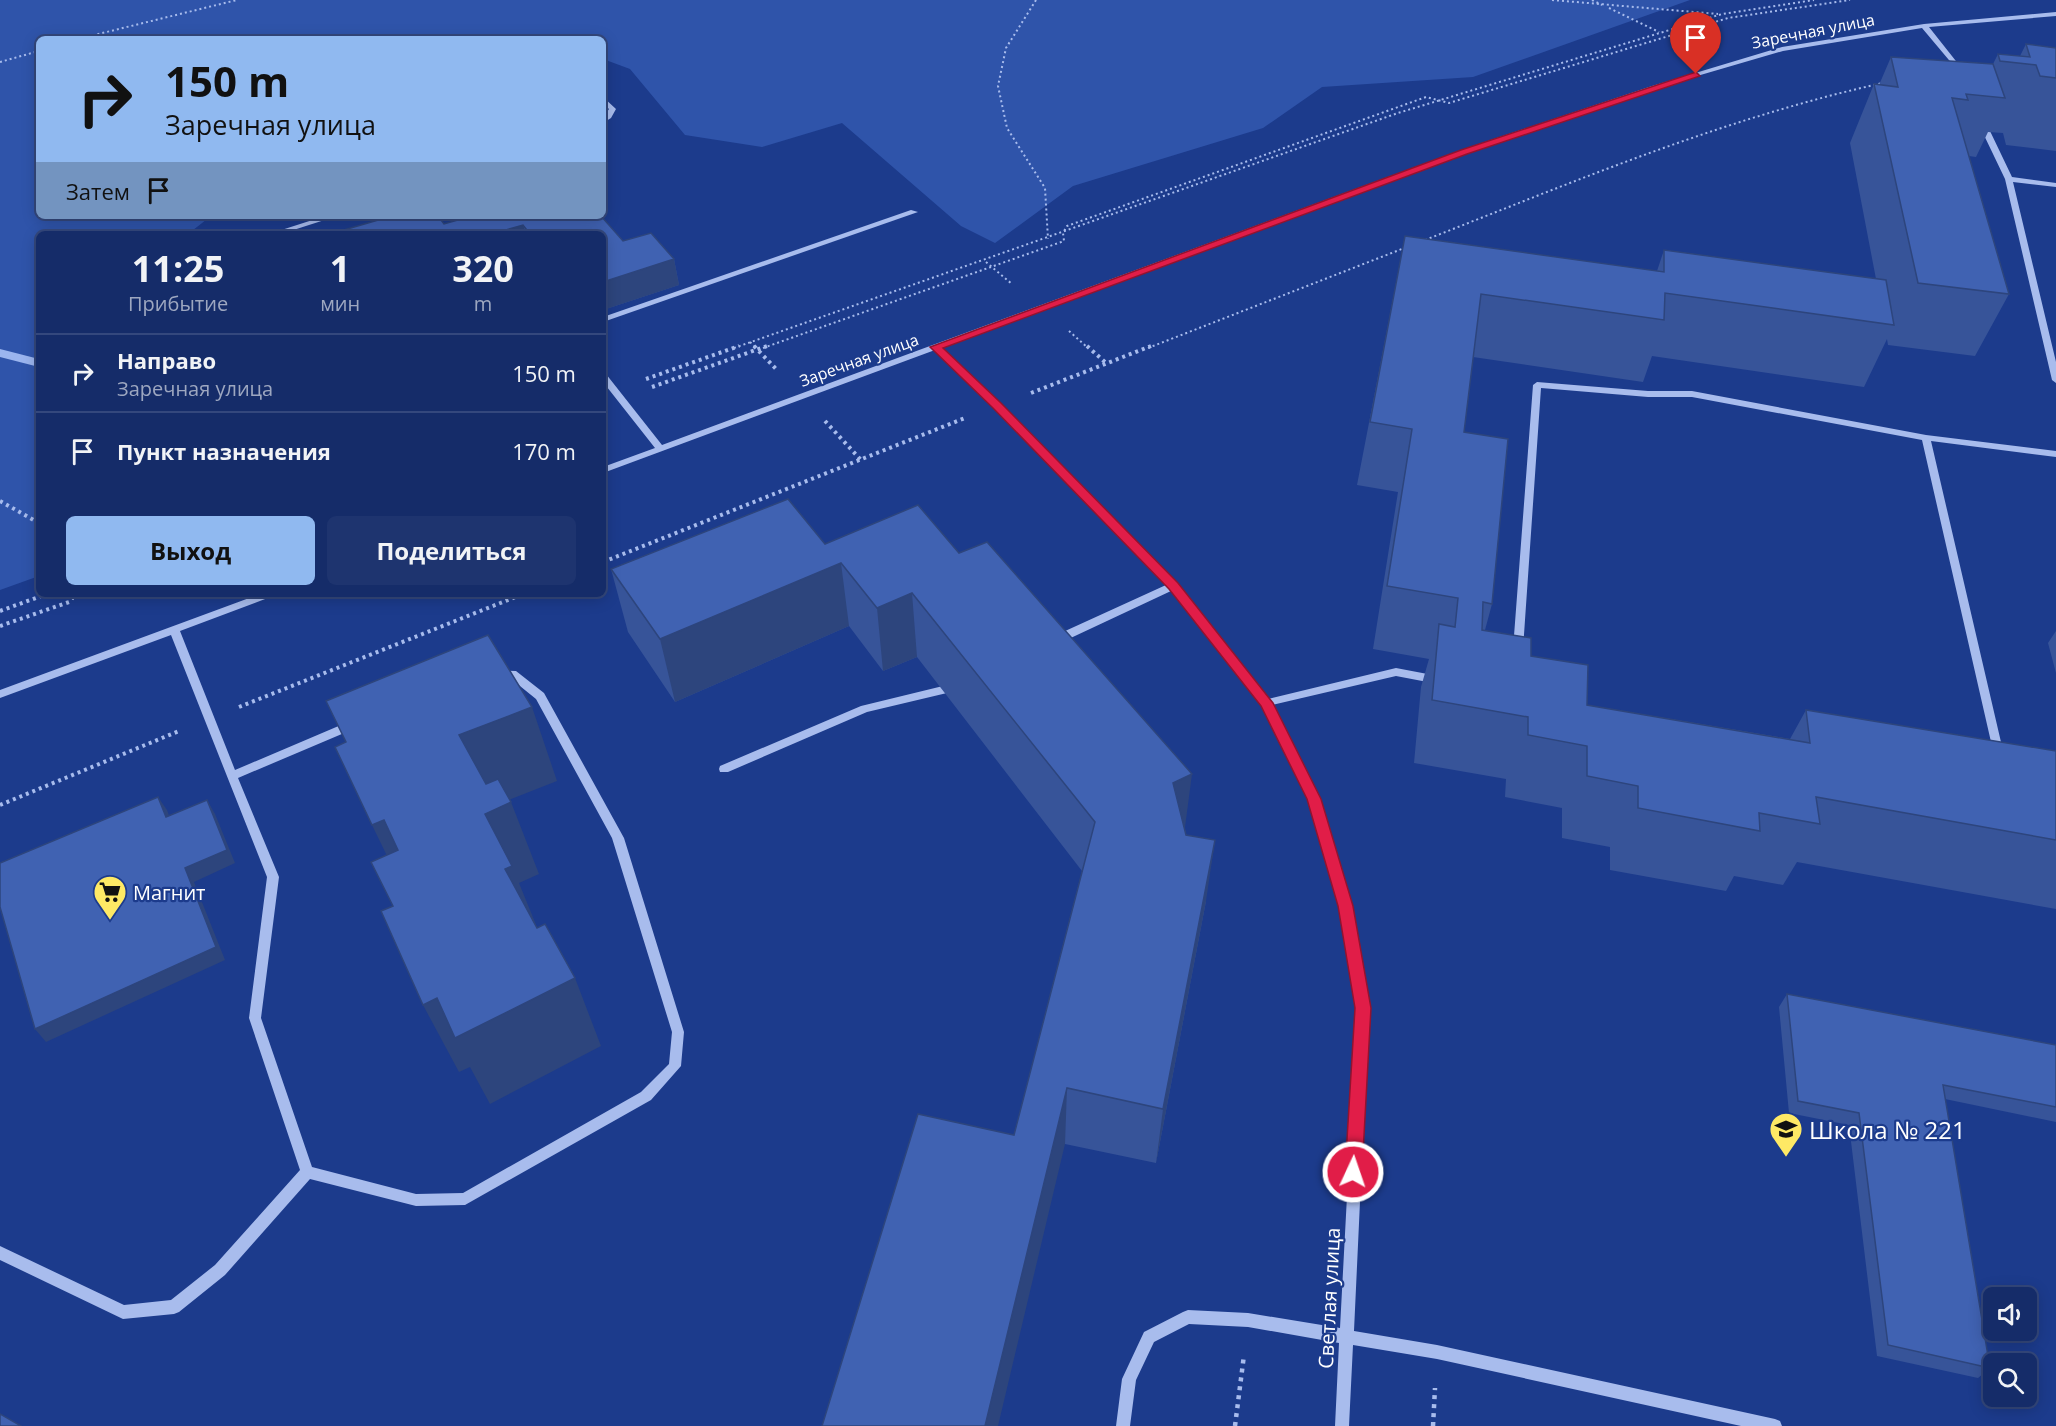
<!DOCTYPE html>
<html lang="ru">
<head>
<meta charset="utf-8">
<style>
	:root { --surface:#152c69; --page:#1e346f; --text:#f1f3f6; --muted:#9da7c0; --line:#34487d; --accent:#90b9f0 }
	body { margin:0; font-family:"Open Sans",sans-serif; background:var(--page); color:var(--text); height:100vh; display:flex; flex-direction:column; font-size:22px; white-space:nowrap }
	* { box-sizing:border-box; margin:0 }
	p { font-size:20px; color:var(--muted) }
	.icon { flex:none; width:33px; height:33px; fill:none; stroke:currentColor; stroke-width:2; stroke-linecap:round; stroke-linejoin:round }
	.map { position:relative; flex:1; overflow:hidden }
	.sheet { position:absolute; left:36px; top:231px; width:570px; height:366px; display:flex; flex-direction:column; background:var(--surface); border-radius:9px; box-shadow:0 3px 15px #0003,0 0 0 2px var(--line) }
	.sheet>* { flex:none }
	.banner { position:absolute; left:36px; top:36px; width:570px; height:183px; border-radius:9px; box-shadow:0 3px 15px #0003,0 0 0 2px var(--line); background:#90b9f0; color:#111; overflow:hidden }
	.buttons { position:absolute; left:1983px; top:1287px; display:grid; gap:12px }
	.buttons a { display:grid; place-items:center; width:54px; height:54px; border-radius:9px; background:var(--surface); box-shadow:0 3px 15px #0003,0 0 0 2px var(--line); font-size:30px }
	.pin { position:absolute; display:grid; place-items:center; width:51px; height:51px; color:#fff; margin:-62px -26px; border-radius:50% 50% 50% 0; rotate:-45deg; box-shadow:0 0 6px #0007 }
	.pin .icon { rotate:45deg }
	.me { position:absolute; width:66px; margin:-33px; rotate:3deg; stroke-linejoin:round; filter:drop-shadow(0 0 4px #0008) }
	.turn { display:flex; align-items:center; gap:21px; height:126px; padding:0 30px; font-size:27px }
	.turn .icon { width:78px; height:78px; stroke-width:2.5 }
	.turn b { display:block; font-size:42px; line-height:51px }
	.then { display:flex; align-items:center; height:57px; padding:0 30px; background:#0003; gap:12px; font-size:22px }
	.eta { display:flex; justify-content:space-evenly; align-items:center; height:102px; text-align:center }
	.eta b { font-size:36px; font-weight:700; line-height:42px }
	.button { display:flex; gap:12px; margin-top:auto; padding:12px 30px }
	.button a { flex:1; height:69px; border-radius:9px; background:var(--accent); color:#111; font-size:24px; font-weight:700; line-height:69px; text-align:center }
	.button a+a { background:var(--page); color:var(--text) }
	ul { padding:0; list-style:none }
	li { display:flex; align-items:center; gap:18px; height:78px; padding:0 30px; border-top:2px solid var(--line) }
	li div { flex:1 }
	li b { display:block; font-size:22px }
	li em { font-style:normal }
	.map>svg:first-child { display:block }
	.green { fill:#2f54aa }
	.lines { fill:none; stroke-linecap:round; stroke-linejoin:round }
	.stream { fill:#9bb5ef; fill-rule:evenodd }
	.path-far2 { stroke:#a8bced; stroke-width:2; stroke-dasharray:2 3; stroke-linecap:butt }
	.path-far1 { stroke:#a8bced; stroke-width:4; stroke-dasharray:3 4; stroke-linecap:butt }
	.path { stroke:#a8bced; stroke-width:4.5; stroke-dasharray:4 5; stroke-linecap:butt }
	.minor { fill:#a8bced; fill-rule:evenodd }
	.wall { fill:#375499 }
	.shaded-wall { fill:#2d457d }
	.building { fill:#4062b2; stroke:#2d457d; stroke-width:1.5 }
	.route { fill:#e11d48; stroke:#92132f; stroke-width:1.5 }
	.labels { text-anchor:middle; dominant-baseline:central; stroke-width:4.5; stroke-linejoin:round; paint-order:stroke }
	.far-street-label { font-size:16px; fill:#fff; stroke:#1c3b8c }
	.poi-label { font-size:20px; fill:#fff; stroke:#1c3b8c; text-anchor:start }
	.street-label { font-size:20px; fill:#fff; stroke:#1c3b8c }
	.near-poi-label { font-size:24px; fill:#fff; stroke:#1c3b8c; text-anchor:start }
</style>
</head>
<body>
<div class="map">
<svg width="2056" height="1426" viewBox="0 0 2056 1426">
	<rect width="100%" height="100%" fill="#1c3b8c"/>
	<path class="green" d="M0 0H1690L1473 77 1322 87 1263 128 1073 186 995 243 961 226 842 123 762 147 685 135 630 69 603 59V39H39V216H211L188 234H39V576L0 590Z"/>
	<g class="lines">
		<path class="stream" d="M0 349 39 359V367L0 357Z"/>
		<g class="path-far2">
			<path d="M1036 0 1006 48 998 86 1007 128 1045 188 1048 239"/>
			<path d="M1552 0 1718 14"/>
			<path d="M1592 0 1602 5"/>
			<path d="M1609 8 1659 32"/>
			<path d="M78 39 237 0"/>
			<path d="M0 62 39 51"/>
			<path d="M1425 240C1576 181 1724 118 1883 83"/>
			<path d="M986 262 1012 284"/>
			<path d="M1069 331 1088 348"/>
			<path d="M750 342 756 348"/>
			<path d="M734 348 1398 113 1722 14 1814 0"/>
			<path d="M763 348 1064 241 1063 233 1067 226 1426 97 1449 103 1728 18 1850 0"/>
			<path d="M1148 348 1407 247"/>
		</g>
		<g class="path-far1">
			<path d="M754 346 778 371"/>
			<path d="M1087 346 1106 363"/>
			<path d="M646 379 739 346"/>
			<path d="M652 387 767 346"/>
			<path d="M1031 393 1151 346"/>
			<path d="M825 421 861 460"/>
			<path d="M0 501 39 523"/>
			<path d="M603 562 965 418"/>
			<path d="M0 611 47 594"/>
			<path d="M0 626 69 602 76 594"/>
			<path d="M239 707 523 594"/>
			<path d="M0 805 179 731"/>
		</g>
		<g class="path">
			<path d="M1235 1426 1244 1355"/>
			<path d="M1433 1426 1435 1388"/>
		</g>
		<g class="minor">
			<path d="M2056 12V16L1929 27 1963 70 1964 71 1961 73 1959 72 1922 28 1783 51 1656 88 1467 154 942 348 1000 403 1176 584 1268 699 1396 668 1438 676 1443 680 1438 684 1396 676 1272 705 1320 799 1352 906 1369 1008 1354 1331 1437 1345 1775 1419 1780 1421 1782 1426H1741L1437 1359 1353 1345 1349 1426H1335L1339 1343 1248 1327 1189 1324 1154 1342 1136 1380 1130 1426H1116L1122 1379 1144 1332 1183 1312 1188 1310 1248 1313 1340 1328 1357 1008 1340 906 1308 799 1262 705 1171 591 1060 643H1052L1051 640 1052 637 1166 585 994 407 935 350 603 473V467L655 448 603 382V373L606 374 662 445 1461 150 1652 86 1782 47 1924 24Z"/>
			<path d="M603 97 616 109 611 118 603 123V118L609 109 603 103Z"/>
			<path d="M1986 129 1990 131 2012 177 2056 183V187L2013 182 2056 362V383L2052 380 2005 179 1982 131Z"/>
			<path d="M911 210 918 212 603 322V317Z"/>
			<path d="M325 216H337L281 234H269Z"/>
			<path d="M1537 382 1648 391H1692L1926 435 2056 451V457L1931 441 2004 755 2003 758H1995L1994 755 1922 440 1692 397H1648L1541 388 1523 649 1522 652H1514L1513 649 1533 385Z"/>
			<path d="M260 594H275L273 596 180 631 235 770 348 722H356L357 725 356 728 238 778 279 877 261 1018 312 1167 416 1194 463 1193 641 1092 669 1064 672 1032 612 838 536 699 510 678 494 676 493 673 494 670 516 671 544 693 624 838 684 1032 681 1066 651 1100 465 1205 416 1206 310 1179 225 1275 179 1312 174 1314 123 1319 0 1260V1246L124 1305 171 1300 215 1265 300 1170 249 1018 267 877 171 635 0 698V690Z"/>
			<path d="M943 686 947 687 948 690 947 693 867 712 728 772H720L719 769 720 766 861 706Z"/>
		</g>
	</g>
	<g class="wall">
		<path d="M2026 44 2056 48V151L2006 145 2003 133 1988 132 1976 157 1969 156 2009 294 1975 356 1888 345 1887 339 1864 387 1652 356 1643 382 1473 357 1464 432 1492 604 1485 630 1531 656 1587 705 1790 739 1806 710 2056 751V909L1797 862 1783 885 1734 876 1726 891 1610 870V847L1562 838V808L1505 797 1506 779 1414 763 1421 687 1429 659 1373 649 1398 492 1357 485 1405 236 1657 271 1664 250 1876 279 1850 143 1874 84 1879 85 1891 57 1993 64 1998 54 2020 56Z"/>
		<path d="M392 216H438L444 224 472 216H601L623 241 651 233 674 259 679 285 603 310V234H330Z"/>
		<path d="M918 505 1185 830 1206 901 1156 1163 1065 1144 1014 1135 1082 871 917 657 883 671 849 626 675 702 628 632 611 569 825 544Z"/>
		<path d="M2056 631V673L2048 643Z"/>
		<path d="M1787 994 2056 1045V1122L1945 1099 1990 1368 1978 1378 1877 1356 1849 1125 1789 1113 1779 1007Z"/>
	</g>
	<g class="shaded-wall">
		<path d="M523 225 526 234H495V233Z"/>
		<path d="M674 259 679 285 603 310V282Z"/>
		<path d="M841 563 849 626 675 702 660 639Z"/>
		<path d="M912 593 917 657 883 671 877 608Z"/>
		<path d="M532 707 557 781 488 808 459 735Z"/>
		<path d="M1192 774 1184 835 1173 783Z"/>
		<path d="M158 797 167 810 175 831 166 817Z"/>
		<path d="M207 800 215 814 235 863 194 882 225 960 46 1042 35 1029Z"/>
		<path d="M511 802 539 874 519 883 541 937 505 869 485 814Z"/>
		<path d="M384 820 419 891 407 897 372 825Z"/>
		<path d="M1215 840 1206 901 1156 1163 1163 1109Z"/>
		<path d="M575 978 601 1046 490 1104 470 1067 459 1072 423 1005 437 998Z"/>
		<path d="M1067 1088 1065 1144 998 1426H985Z"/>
	</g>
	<g class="building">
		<path d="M2026 44 2056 48V78L2040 76 2036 65 2000 61 1998 54 2030 57Z"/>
		<path d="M1891 57 1993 64 2005 98 1966 94 1968 100 1952 98 2009 294 1918 283 1874 84 1898 87Z"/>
		<path d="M392 216H438L444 224 472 216H601L623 241 651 233 674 259 603 282V234H530L523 225 495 233 496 234H330Z"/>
		<path d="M1405 236 1664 272V250L1886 280 1894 325 1665 293 1664 320 1481 294 1464 432 1508 439 1492 604 1483 602 1482 630 1531 638V656L1588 665 1587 705 1810 743 1806 710 2056 751V840L1816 797 1820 824 1759 813 1760 831 1638 808V786L1587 776V746L1528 735V717L1432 700 1439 624 1455 627 1458 598 1387 586 1412 429 1370 422Z"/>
		<path d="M788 499 825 544 918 505 959 553 987 542 1192 774 1173 783 1186 835 1215 840 1163 1109 1067 1088 985 1426H822L918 1114 1014 1135 1095 822 912 593 877 608 841 563 660 639 611 569Z"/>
		<path d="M488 635 532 707 459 735 486 784 498 779 511 802 485 814 512 866 505 869 537 928 545 924 575 978 455 1038 437 998 423 1005 381 911 393 906 371 862 398 850 384 820 372 825 335 747 346 742 326 701Z"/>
		<path d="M158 797 166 817 207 800 227 850 185 868 216 947 35 1029 0 907V863Z"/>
		<path d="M1787 994 2056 1045V1107L1943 1085 1990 1368 1888 1345 1859 1113 1798 1101Z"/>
		<path d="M0 1414 21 1426H0Z"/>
	</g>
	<path class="route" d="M1696 72 1700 76 1467 154 943 348 1001 403 1178 583 1273 703 1321 799 1353 906 1371 1008 1362 1172 1360 1178 1353 1180 1347 1178 1345 1172 1355 1008 1338 906 1307 799 1261 706 1169 589 993 408 930 347 1461 150Z"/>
	<defs>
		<g id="supermarket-pin" transform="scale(1.725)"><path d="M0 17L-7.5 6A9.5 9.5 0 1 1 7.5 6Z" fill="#fee965" stroke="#1c3b8c"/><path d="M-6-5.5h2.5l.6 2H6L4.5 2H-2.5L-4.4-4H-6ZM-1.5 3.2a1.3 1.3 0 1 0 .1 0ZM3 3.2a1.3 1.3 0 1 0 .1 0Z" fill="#111"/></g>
		<g id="school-pin" transform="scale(1.725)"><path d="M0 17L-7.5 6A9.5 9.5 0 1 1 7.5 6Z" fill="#fee965" stroke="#1c3b8c"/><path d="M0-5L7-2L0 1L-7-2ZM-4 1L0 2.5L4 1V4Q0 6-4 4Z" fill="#111"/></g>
	</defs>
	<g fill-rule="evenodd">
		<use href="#supermarket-pin" x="110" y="892"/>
		<use href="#school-pin" x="1786" y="1129"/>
	</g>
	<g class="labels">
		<g class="far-street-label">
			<text transform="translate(1813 31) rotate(-11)">Заречная улица</text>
			<text transform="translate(859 360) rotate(-20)">Заречная улица</text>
		</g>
		<g class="poi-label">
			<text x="133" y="892">Магнит</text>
		</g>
		<g class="street-label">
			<text transform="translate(1329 1298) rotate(-87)">Светлая улица</text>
		</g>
		<g class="near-poi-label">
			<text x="1809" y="1129">Школа № 221</text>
		</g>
	</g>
</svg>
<div class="buttons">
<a><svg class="icon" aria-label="sound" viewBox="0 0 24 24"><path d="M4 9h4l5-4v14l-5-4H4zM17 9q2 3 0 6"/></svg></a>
<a><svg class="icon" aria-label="search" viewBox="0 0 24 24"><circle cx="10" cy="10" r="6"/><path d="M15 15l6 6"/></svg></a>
</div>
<div class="pin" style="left:1696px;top:74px;background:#d93025"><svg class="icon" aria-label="arrive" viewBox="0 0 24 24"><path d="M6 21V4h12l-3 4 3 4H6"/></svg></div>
<svg class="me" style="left:1353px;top:1172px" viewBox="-20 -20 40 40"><circle r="17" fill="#e11d48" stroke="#fff" stroke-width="3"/><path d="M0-11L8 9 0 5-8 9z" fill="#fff"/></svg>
<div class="banner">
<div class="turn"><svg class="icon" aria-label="right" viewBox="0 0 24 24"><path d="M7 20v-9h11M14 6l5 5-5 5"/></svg><div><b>150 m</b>Заречная улица</div></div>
<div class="then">Затем<svg class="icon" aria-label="arrive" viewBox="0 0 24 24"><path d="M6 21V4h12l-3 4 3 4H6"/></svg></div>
</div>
<section class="sheet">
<div class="eta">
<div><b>11:25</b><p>Прибытие</p></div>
<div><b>1</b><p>мин</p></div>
<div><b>320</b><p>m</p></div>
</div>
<ul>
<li><svg class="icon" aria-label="right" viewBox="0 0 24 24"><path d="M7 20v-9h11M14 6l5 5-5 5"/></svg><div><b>Направо</b><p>Заречная улица</p></div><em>150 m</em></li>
<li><svg class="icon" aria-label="arrive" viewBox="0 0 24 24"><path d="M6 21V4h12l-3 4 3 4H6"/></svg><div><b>Пункт назначения</b></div><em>170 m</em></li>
</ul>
<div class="button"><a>Выход</a><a>Поделиться</a></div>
</section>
</div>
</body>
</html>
